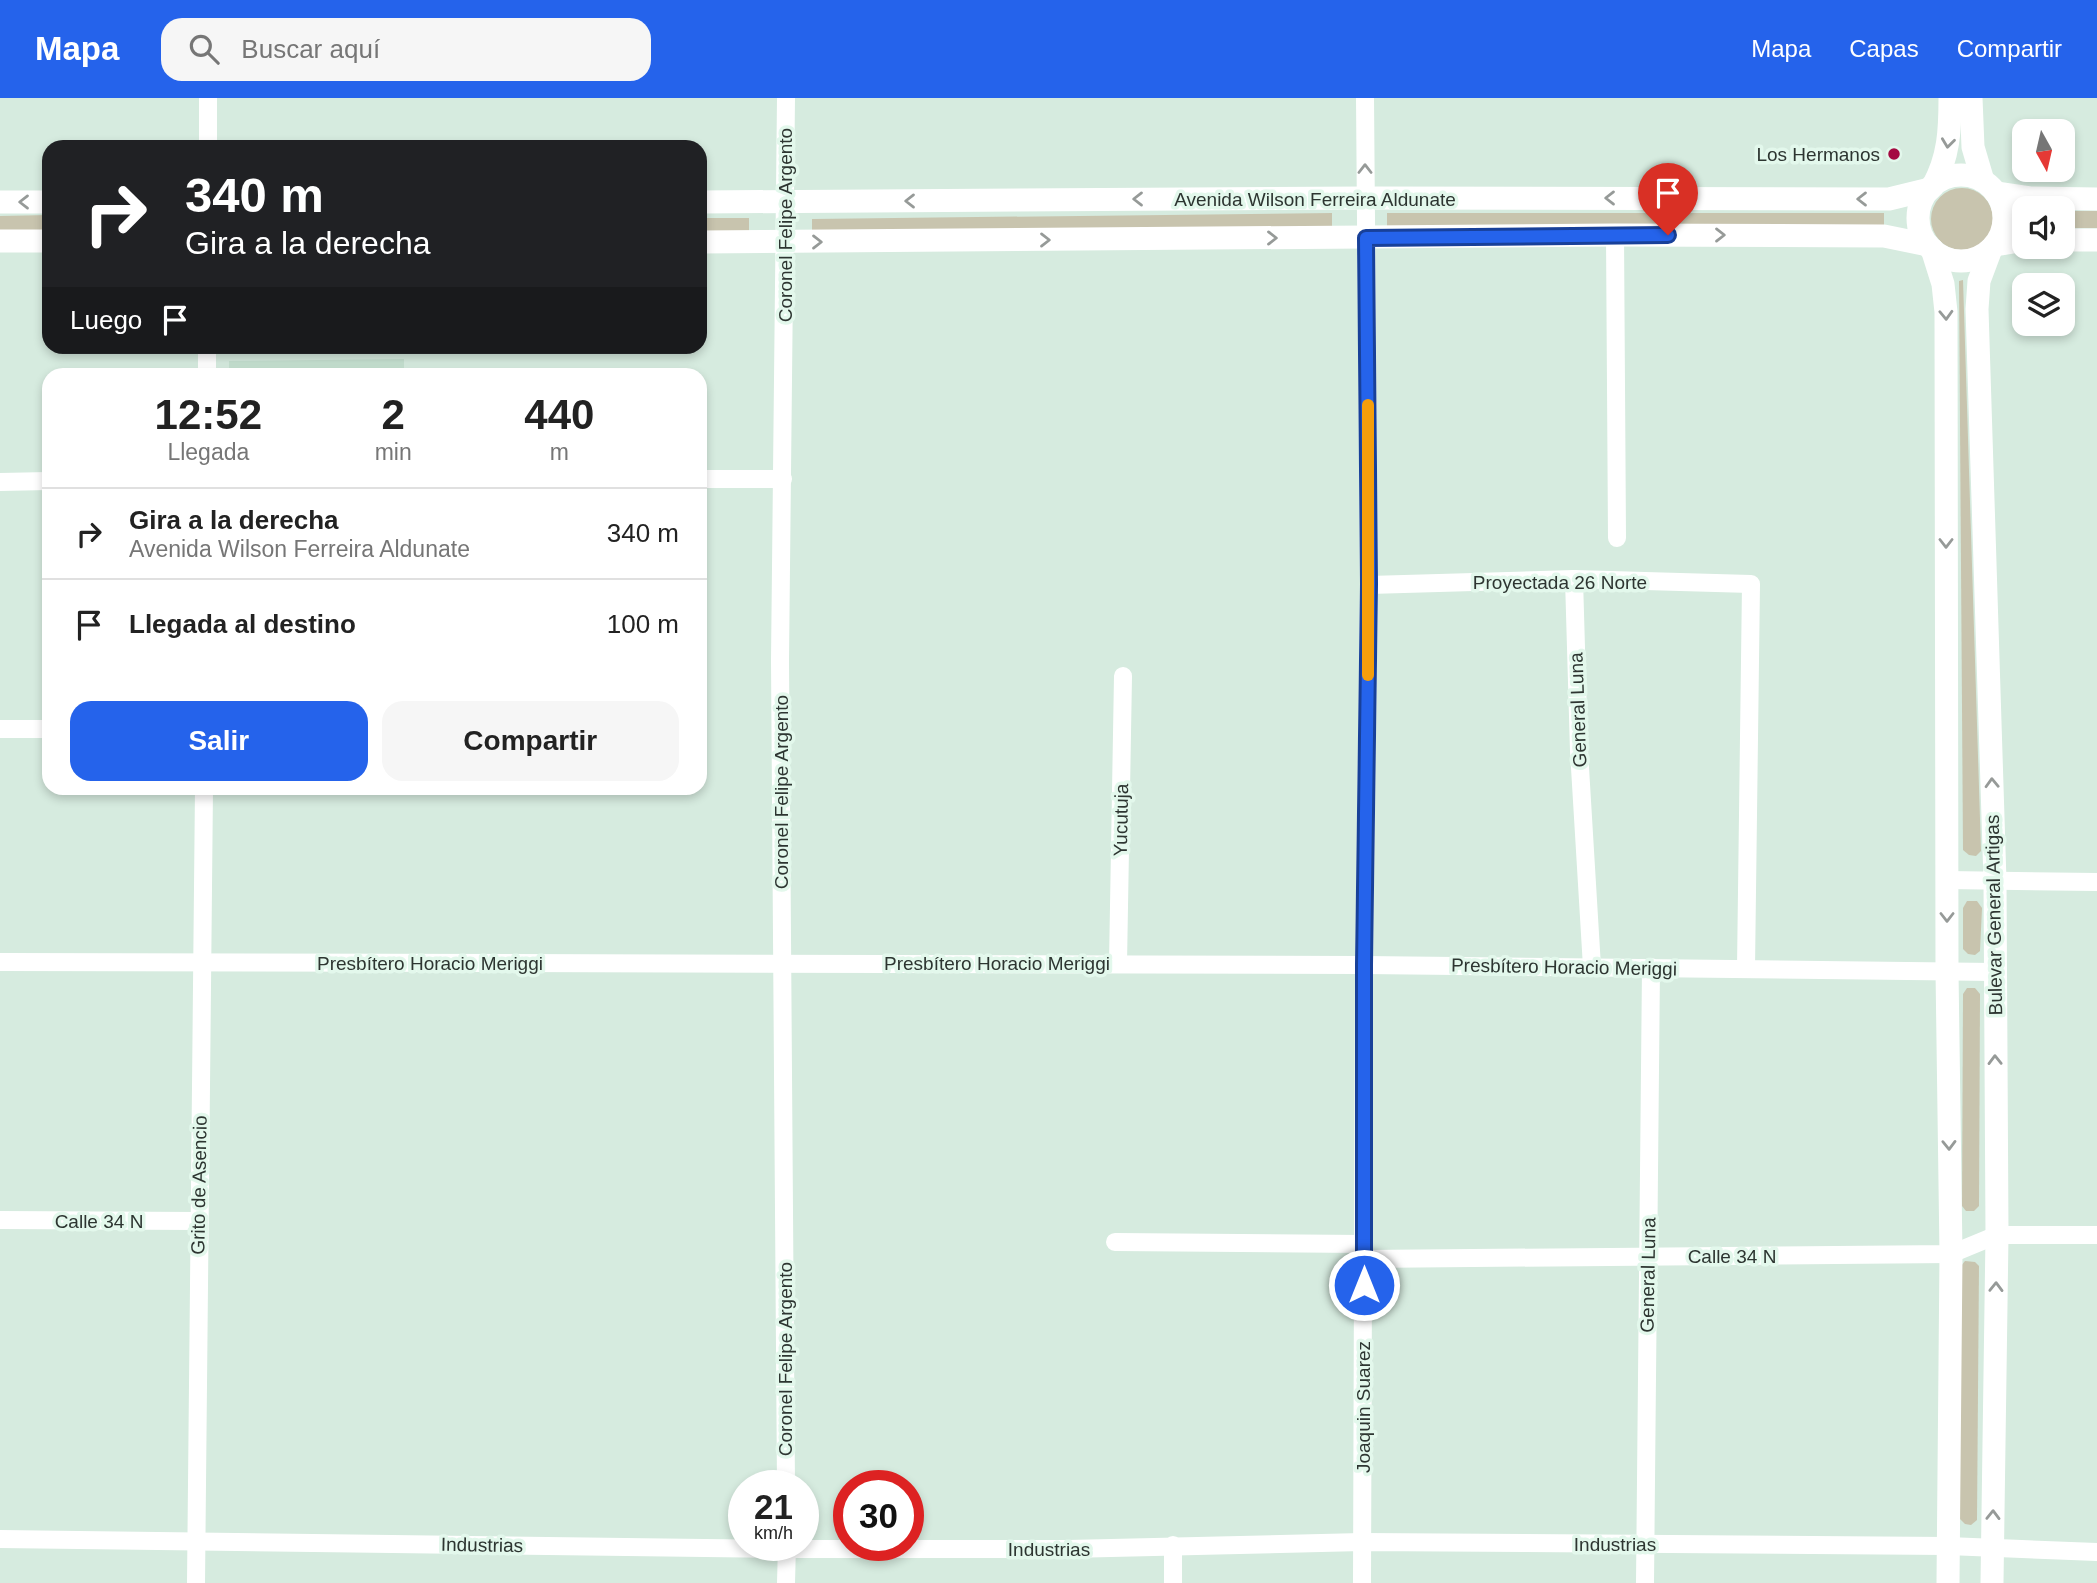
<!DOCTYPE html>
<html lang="es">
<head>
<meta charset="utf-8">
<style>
	:root { --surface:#fff; --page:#f6f6f6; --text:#222; --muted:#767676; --line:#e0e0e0; --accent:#2563eb }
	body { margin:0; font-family:Arial,sans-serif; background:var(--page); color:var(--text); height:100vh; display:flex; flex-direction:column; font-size:26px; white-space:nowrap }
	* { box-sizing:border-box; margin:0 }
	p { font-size:23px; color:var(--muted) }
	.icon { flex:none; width:38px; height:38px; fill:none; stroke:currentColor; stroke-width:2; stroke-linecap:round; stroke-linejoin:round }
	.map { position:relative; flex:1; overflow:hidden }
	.side { position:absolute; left:42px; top:270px; width:665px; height:427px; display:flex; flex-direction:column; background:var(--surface); border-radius:21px; box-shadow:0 4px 10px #0003 }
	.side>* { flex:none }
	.guide { position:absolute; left:42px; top:42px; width:665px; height:214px; border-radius:21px; box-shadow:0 4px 10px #0003; background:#202124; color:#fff; overflow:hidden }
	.needle { width:46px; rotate:172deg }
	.buttons { position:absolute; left:2012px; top:21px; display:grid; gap:14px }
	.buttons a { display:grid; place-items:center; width:63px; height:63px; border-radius:14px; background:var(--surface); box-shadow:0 4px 10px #0003; font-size:35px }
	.speed { position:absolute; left:728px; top:1372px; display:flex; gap:14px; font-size:35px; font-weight:700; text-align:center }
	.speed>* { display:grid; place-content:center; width:91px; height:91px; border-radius:50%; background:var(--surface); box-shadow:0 4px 10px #0003; line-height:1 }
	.speed small { font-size:18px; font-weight:400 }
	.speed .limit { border:10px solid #d22; background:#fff; color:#111 }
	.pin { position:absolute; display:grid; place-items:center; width:60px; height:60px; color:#fff; margin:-72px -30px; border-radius:50% 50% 50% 0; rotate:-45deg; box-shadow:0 0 7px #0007 }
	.pin .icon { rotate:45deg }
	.me { position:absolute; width:77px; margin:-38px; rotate:0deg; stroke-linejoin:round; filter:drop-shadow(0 0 5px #0008) }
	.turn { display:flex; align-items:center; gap:24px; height:147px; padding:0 28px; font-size:32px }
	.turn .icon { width:91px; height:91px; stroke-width:2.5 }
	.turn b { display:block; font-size:49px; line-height:60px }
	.then { display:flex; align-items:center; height:66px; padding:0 28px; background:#0003; gap:14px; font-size:26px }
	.eta { display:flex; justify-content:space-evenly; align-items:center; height:119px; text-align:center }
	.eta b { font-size:42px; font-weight:800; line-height:49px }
	.cta { display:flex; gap:14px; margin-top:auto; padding:14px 28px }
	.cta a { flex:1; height:80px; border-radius:21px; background:var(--accent); color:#fff; font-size:28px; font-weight:800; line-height:80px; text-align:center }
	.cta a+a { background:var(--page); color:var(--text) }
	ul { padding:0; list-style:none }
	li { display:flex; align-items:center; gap:21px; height:91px; padding:0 28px; border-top:2px solid var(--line) }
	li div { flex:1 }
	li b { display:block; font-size:26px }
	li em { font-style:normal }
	header { display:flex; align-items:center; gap:42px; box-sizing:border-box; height:98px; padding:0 35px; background:var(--accent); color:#fff }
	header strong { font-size:33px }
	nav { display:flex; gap:38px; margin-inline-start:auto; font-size:24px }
	.search { width:490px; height:63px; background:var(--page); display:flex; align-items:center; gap:18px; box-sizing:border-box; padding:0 24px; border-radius:21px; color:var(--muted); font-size:26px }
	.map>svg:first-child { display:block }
	.built { fill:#c5e0d0 }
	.green { fill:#c8c4ae }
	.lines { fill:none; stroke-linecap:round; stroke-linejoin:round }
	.minor { stroke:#fff; stroke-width:18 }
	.tertiary { stroke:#fff; stroke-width:23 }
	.oneway { stroke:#969a98 }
	.route-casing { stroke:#184099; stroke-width:18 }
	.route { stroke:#2563eb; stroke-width:12 }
	.slow { stroke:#f59e0b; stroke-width:12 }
	.poi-dot { fill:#a40a41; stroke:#e3f8ec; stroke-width:2.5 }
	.labels { text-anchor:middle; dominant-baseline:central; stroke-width:7; stroke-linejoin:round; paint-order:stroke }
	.poi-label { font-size:19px; fill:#2d3531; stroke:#e3f8ec; text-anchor:end }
	.street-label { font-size:19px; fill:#2d3531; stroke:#e3f8ec }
</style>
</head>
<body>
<header>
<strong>Mapa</strong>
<div class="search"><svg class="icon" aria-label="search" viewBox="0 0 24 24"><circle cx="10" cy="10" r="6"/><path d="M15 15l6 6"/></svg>Buscar aquí</div>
<nav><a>Mapa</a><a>Capas</a><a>Compartir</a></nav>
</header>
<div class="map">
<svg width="2097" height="1485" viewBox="0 0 2097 1485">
	<rect width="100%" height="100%" fill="#d6ebdf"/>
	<path class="built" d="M404 261V276H229V263Z"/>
	<g class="green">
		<circle cx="1962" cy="121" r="31"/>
		<rect x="2063" y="113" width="34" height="17"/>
		<path d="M1332 115V129L812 135V121Z"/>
		<rect x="1387" y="115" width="497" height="13"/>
		<path d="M49 117V133H0V118Z"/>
		<rect x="700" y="120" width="49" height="15"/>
		<path d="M1963 182 1981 753 1976 758 1969 757 1963 752 1959 183Z"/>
		<path d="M1967 803H1977L1982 810 1980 853 1975 857 1968 856 1963 851V810Z"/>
		<path d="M1967 890H1975L1980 896 1979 1108 1974 1113H1966L1962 1108 1963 896Z"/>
		<path d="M1965 1163 1975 1164 1979 1168 1977 1422 1971 1427 1965 1426 1959 1420 1961 1168Z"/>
	</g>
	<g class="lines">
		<g class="minor">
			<path d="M208 0V49"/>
			<path d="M786 0 780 563 786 1388"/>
			<path d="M1615 137 1617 440"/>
			<path d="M207 276V248"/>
			<path d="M700 381H783"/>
			<path d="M0 384 49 383"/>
			<path d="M1574 481 1579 653 1592 869"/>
			<path d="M1369 487 1574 481 1751 486 1746 870"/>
			<path d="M0 631H49"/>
			<path d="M1947 782 2097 784"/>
			<path d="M0 864 1364 867 1994 874"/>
			<path d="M1118 866 1123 578"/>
			<path d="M0 1122 198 1123"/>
			<path d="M1115 1144 1364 1146"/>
			<path d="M1364 1161 1951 1156 1997 1137H2097"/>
			<path d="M0 1441 787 1451H1068L1362 1444 1948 1448 2097 1454"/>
			<path d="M1173 1447V1485"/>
			<path d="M196 1485 204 690"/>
			<path d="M786 1485 787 1447"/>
			<path d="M1362 1485 1364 867 1369 487 1365 0"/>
			<path d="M1645 1485 1651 869"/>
		</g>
		<g class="tertiary">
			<path d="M1971 0 1973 49 1983 83"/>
			<circle cx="1961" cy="120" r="43"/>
			<path d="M1933 88C1949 59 1950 32 1950 0"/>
			<path d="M1996 95 2030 100 2097 101"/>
			<path d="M0 104H49"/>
			<path d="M700 104 1365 100 1889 101 1930 91"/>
			<path d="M2063 142H2097"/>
			<path d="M0 143H49"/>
			<path d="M700 144 1615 137 1884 138 1928 147"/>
			<path d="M1995 147 2025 142"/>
			<path d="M1932 151 1943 186 1946 214 1947 873 1951 1156 1948 1485"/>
			<path d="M1991 151 1979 183 1977 211 1995 783 1997 1137 1992 1485"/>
		</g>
	</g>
	<defs><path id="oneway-chevron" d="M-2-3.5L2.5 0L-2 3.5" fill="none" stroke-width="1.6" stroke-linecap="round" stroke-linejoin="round" transform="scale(1.75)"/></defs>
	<g class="oneway">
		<use href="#oneway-chevron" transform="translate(1948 45) rotate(97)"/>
		<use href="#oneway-chevron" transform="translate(1365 71) rotate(-90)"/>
		<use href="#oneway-chevron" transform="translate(1610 100) rotate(-180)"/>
		<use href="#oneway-chevron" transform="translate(1138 101) rotate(180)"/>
		<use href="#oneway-chevron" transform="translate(1862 101) rotate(-180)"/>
		<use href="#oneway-chevron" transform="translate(910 103) rotate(180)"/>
		<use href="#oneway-chevron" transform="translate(24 104) rotate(180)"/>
		<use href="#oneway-chevron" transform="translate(1720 137)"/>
		<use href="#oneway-chevron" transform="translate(1272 140)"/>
		<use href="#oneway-chevron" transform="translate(1045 142)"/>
		<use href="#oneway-chevron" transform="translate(817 144)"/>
		<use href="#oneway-chevron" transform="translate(1946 217) rotate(88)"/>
		<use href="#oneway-chevron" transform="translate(1946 445) rotate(90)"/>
		<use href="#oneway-chevron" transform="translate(1992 685) rotate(-92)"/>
		<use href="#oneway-chevron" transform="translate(1947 819) rotate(90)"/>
		<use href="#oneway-chevron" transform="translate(1995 962) rotate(-91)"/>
		<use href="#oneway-chevron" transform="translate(1949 1047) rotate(89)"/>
		<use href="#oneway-chevron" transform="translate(1996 1189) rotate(-89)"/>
		<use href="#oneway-chevron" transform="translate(1993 1417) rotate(-89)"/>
	</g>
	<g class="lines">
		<g class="route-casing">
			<path id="route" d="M1364 1187V867L1369 486 1366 140 1668 137"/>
		</g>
		<use href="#route" class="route"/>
		<path class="slow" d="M1368 307V577"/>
	</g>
	<circle class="poi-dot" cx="1894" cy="56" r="7"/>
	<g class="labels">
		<g class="poi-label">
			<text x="1880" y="56">Los Hermanos</text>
		</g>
		<g class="street-label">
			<text x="1315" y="101">Avenida Wilson Ferreira Aldunate</text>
			<text transform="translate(785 127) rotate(-90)">Coronel Felipe Argento</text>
			<text x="1560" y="484">Proyectada 26 Norte</text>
			<text transform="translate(1578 612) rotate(-92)">General Luna</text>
			<text transform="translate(781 694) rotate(-90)">Coronel Felipe Argento</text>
			<text transform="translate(1121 722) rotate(-89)">Yucutuja</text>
			<text transform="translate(1994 817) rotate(-91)">Bulevar General Artigas</text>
			<text x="430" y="865">Presbítero Horacio Meriggi</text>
			<text x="997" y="865">Presbítero Horacio Meriggi</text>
			<text transform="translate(1564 869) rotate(1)">Presbítero Horacio Meriggi</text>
			<text transform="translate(199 1087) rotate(-89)">Grito de Asencio</text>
			<text x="99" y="1123">Calle 34 N</text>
			<text x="1732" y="1158">Calle 34 N</text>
			<text transform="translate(1648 1177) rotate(-89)">General Luna</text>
			<text transform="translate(785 1261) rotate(-90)">Coronel Felipe Argento</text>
			<text transform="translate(1363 1309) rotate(-90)">Joaquin Suarez</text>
			<text x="1615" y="1446">Industrias</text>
			<text transform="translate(482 1447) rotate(1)">Industrias</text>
			<text x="1049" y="1451">Industrias</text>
		</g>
	</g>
</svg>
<div class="buttons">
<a><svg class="needle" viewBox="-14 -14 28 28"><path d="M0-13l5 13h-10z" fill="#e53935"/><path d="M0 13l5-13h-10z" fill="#767676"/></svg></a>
<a><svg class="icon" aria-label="sound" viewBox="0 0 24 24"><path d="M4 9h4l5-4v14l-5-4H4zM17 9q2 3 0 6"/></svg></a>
<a><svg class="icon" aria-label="layers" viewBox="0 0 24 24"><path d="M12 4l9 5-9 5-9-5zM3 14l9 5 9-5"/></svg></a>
</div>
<div class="speed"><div>21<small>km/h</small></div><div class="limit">30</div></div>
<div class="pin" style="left:1668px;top:137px;background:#d93025"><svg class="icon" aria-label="arrive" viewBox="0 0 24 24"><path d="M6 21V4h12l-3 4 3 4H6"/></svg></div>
<svg class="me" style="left:1364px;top:1187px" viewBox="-20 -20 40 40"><circle r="17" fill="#2563eb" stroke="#fff" stroke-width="3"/><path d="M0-11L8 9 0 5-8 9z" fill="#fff"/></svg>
<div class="guide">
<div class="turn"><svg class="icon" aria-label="right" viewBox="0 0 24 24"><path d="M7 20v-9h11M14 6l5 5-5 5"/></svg><div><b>340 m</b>Gira a la derecha</div></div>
<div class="then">Luego<svg class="icon" aria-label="arrive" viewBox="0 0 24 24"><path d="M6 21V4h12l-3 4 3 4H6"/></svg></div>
</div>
<section class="side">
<div class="eta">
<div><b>12:52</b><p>Llegada</p></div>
<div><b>2</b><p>min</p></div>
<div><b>440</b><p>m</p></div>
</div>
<ul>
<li><svg class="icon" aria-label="right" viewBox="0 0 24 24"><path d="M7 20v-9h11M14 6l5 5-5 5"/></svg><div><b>Gira a la derecha</b><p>Avenida Wilson Ferreira Aldunate</p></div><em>340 m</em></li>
<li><svg class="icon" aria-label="arrive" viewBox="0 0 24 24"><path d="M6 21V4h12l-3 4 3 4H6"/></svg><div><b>Llegada al destino</b></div><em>100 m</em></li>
</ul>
<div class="cta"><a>Salir</a><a>Compartir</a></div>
</section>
</div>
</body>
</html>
